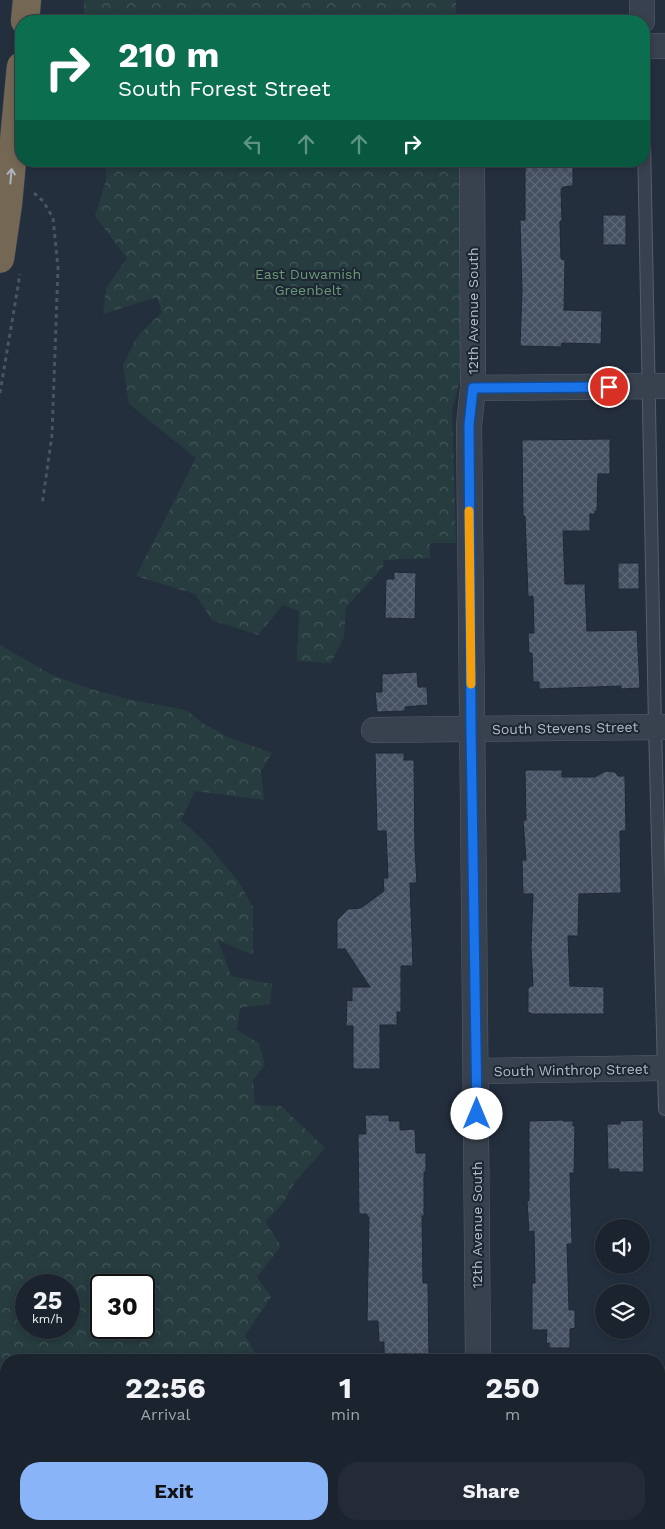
<!DOCTYPE html>
<html lang="en">
<head>
<meta charset="utf-8">
<style>
	:root { --surface:#1b232e; --page:#242b36; --text:#f1f3f6; --muted:#a0a4aa; --line:#39404a; --accent:#8ab4f8 }
	body { margin:0; font-family:"Work Sans",sans-serif; background:var(--page); color:var(--text); height:100vh; display:flex; flex-direction:column; font-size:19px; white-space:nowrap }
	* { box-sizing:border-box; margin:0 }
	p { font-size:16px; color:var(--muted) }
	.icon { flex:none; width:28px; height:28px; fill:none; stroke:currentColor; stroke-width:2; stroke-linecap:round; stroke-linejoin:round }
	.map { position:relative; flex:1; overflow:hidden }
	.drawer { position:absolute; left:0px; top:1354px; width:665px; height:176px; display:flex; flex-direction:column; background:var(--surface); border-radius:20px 20px 0 0; box-shadow:0 2px 8px #0003,0 0 0 1px var(--line) }
	.drawer>* { flex:none }
	.top-card { position:absolute; left:15px; top:15px; width:635px; height:152px; border-radius:20px; box-shadow:0 2px 8px #0003,0 0 0 1px var(--line); background:#0b6e4f; color:#fff; overflow:hidden }
	.buttons { position:absolute; left:595px; top:1219px; display:grid; gap:10px }
	.buttons a { display:grid; place-items:center; width:55px; height:55px; border-radius:50%; background:var(--surface); box-shadow:0 2px 8px #0003,0 0 0 1px var(--line); font-size:25px }
	.speed { position:absolute; left:15px; top:1274px; display:flex; gap:10px; font-size:25px; font-weight:700; text-align:center }
	.speed>* { display:grid; place-content:center; width:65px; height:65px; border-radius:50%; background:var(--surface); box-shadow:0 2px 8px #0003,0 0 0 1px var(--line); line-height:1 }
	.speed small { font-size:12px; font-weight:400 }
	.speed .limit { border:2px solid #111; border-radius:8px; background:#fff; color:#111 }
	.pin { position:absolute; display:grid; place-items:center; width:42px; height:42px; color:#fff; margin:-21px; border:2px solid #fff; border-radius:50%; box-shadow:0 1px 5px #0007 }
	.me { position:absolute; width:55px; margin:-28px; rotate:0deg; stroke-linejoin:round; filter:drop-shadow(0 0 4px #0008) }
	.turn { display:flex; align-items:center; gap:18px; height:105px; padding:0 20px; font-size:22px }
	.turn .icon { width:65px; height:65px; stroke-width:2.5 }
	.turn b { display:block; font-size:35px; line-height:42px }
	.lanes { display:flex; align-items:center; height:48px; padding:0 20px; background:#0003; justify-content:center; gap:25px; direction:ltr }
	.lanes .off { opacity:.35 }
	.eta { display:flex; justify-content:space-evenly; align-items:center; height:85px; text-align:center }
	.eta b { font-size:30px; font-weight:700; line-height:35px }
	.button { display:flex; gap:10px; margin-top:auto; padding:10px 20px }
	.button a { flex:1; height:58px; border-radius:20px; background:var(--accent); color:#111; font-size:20px; font-weight:700; line-height:58px; text-align:center }
	.button a+a { background:var(--page); color:var(--text) }
	.map>svg:first-child { display:block }
	.forest { fill:url(#forest-crowns); fill-rule:evenodd }
	.building { fill:url(#building-cross-hatch); stroke:#1f2835 }
	.lines { fill:none; stroke-linecap:round; stroke-linejoin:round }
	.lane-casing { stroke:#565f6c; stroke-width:14 }
	.street-casing { stroke:#565f6c; stroke-width:26 }
	.highway-casing { stroke:#434c59; stroke-width:29 }
	.path { stroke:#44595c; stroke-width:3; stroke-dasharray:4 4; stroke-linecap:butt }
	.lane { stroke:#38414e; stroke-width:12 }
	.street { stroke:#38414e; stroke-width:25 }
	.highway { stroke:#746855; stroke-width:28 }
	.highway-bridge-casing { stroke:#434c59; stroke-width:29; stroke-linecap:butt }
	.highway-bridge { stroke:#746855; stroke-width:28 }
	.oneway { stroke:#aeb4bd }
	.route-casing { stroke:#114b97; stroke-width:12 }
	.route { stroke:#1a73e8; stroke-width:9 }
	.slow { stroke:#f59e0b; stroke-width:9 }
	.labels { text-anchor:middle; dominant-baseline:central; stroke-width:4; stroke-linejoin:round; paint-order:stroke }
	.park-label { font-size:14px; fill:#6b9a76; stroke:#1d2633 }
	.street-label { font-size:14px; fill:#b4bcc9; stroke:#1d2633 }
</style>
</head>
<body>
<div class="map">
<svg width="665" height="1529" viewBox="0 0 665 1529">
	<defs>
		<pattern id="forest-crowns" width="20" height="18" patternUnits="userSpaceOnUse" patternTransform="scale(1.25)"><rect width="20" height="18" fill="#263c3f"/><path d="M2 6a3 3 0 1 1 6 0M12 15a3 3 0 1 1 6 0" fill="none" stroke="#435659"/></pattern>
		<pattern id="building-cross-hatch" width="8" height="8" patternUnits="userSpaceOnUse" patternTransform="scale(1.25)"><rect width="8" height="8" fill="#455162"/><path d="M0 0l8 8M0 8l8-8" fill="none" stroke="#5d6877"/></pattern>
	</defs>
	<rect width="100%" height="100%" fill="#242f3e"/>
	<g class="forest">
		<rect x="84" y="0" width="372" height="21"/>
		<path d="M106 161H461L465 360 452 411 456 543H430V558L384 560 383 567 346 607 344 637 331 663 297 661 299 611 283 605 258 635 212 620 195 594 136 576 196 458 129 404 123 365 137 337 162 312 157 297 103 314 106 288 127 258 95 216 106 180Z"/>
		<path d="M0 645 52 675 91 689 131 700 186 710 204 724 230 738 272 753 261 771 264 800 195 791 181 820 206 843 238 881 253 907V955L218 940 231 976 272 984 270 1004 240 1008 237 1030 259 1043 265 1065 253 1080 255 1105 281 1106 325 1148 295 1182 283 1203 265 1222 281 1246 257 1277 271 1297 245 1335 259 1360H6V1524H659V1404L665 1402V1529H0ZM26 1285H69V1328H26ZM101 1285H144V1328H101Z"/>
	</g>
	<g class="building">
		<path d="M525 161H573V186L563 187 561 189 562 221H560L561 259 565 260 564 310 602 311 601 344 562 343 561 347 520 346 522 292 520 220H525Z"/>
		<rect x="603" y="215" width="23" height="30"/>
		<path d="M610 439V474H598L597 511H595V514H590V531H563L565 584H585L587 631 637 630 640 688 621 689V686L539 689V682H533L532 653H529L528 633H534L533 596 528 597 525 516H523L522 440Z"/>
		<rect x="618" y="563" width="21" height="26"/>
		<path d="M394 572 416 573 415 619 385 618 386 579H394Z"/>
		<path d="M417 672 418 687H427L428 705 405 707V711L377 712 375 692H382V674Z"/>
		<path d="M375 753H404V760H414L415 850 417 883H410L413 966H401V1012H397V1025H380V1069H353V1026H346L347 1000 352 1001V987H370L345 949H337V920L348 909 361 908 384 891 383 878H388L386 831H377Z"/>
		<path d="M525 770H562V777H595L606 771 615 772 618 776H625L626 831H620L621 893 579 894 578 936H568L570 986 604 987V1014H531V1013H528V989L530 986H533L531 947 533 894H523L522 860H526L523 820H526Z"/>
		<path d="M365 1115H389V1121H400V1130L415 1129 416 1153H426V1172H424V1216H422L423 1283H428L429 1360 384 1359V1342H379L378 1321H367L369 1217H367V1214H359L358 1134H366Z"/>
		<path d="M563 1120V1121H573V1126H575L574 1173H570L572 1244H567L569 1310H575V1328L570 1329V1348H549V1343H546L547 1330H532V1283H535L534 1231 529 1232 527 1201H529V1121Z"/>
		<path d="M643 1120 644 1172H619V1169H608L607 1124H620V1121Z"/>
	</g>
	<g class="lines">
		<g class="lane-casing">
			<path id="lane" d="M644 139 655 727 665 1109"/>
		</g>
		<g class="street-casing">
			<g id="street">
				<path d="M642 0V21"/>
				<path d="M644 46H665"/>
				<path d="M472 161 473 388 469 425C471 737 477 1048 478 1360"/>
				<path d="M473 388 665 386"/>
				<path d="M374 730 665 727"/>
				<path d="M477 1071 665 1068"/>
				<path d="M659 1384 665 1383"/>
			</g>
		</g>
		<g class="highway-casing">
			<path id="highway" d="M25 21 27 0"/>
		</g>
		<g class="path">
			<path d="M482 21 493 20"/>
			<path d="M34 193 43 201 53 218 58 268 52 435 42 505"/>
			<path d="M0 393 20 274"/>
		</g>
		<use href="#lane" class="lane"/>
		<use href="#street" class="street"/>
		<use href="#highway" class="highway"/>
		<g class="highway-bridge-casing">
			<path id="highway-bridge" d="M0 259 8 204 21 66"/>
		</g>
		<use href="#highway-bridge" class="highway-bridge"/>
	</g>
	<defs><path id="oneway-shaft" d="M-6 0H5M1.5-3L5.5 0L1.5 3" fill="none" stroke-width="1.6" stroke-linecap="round" stroke-linejoin="round" transform="scale(1.25)"/></defs>
	<use class="oneway" href="#oneway-shaft" transform="translate(11 176) rotate(-85)"/>
	<g class="lines">
		<g class="route-casing">
			<path id="route" d="M477 1114 471 729 469 425 473 388 609 387"/>
		</g>
		<use href="#route" class="route"/>
		<path class="slow" d="M469 511 471 684"/>
	</g>
	<g class="labels">
		<g class="park-label">
			<text x="308" y="274">East Duwamish<tspan x="308" dy="16">Greenbelt</tspan></text>
		</g>
		<g class="street-label">
			<text transform="translate(473 311) rotate(-90)">12th Avenue South</text>
			<text transform="translate(565 728) rotate(-1)">South Stevens Street</text>
			<text transform="translate(571 1070) rotate(-1)">South Winthrop Street</text>
			<text transform="translate(477 1225) rotate(-90)">12th Avenue South</text>
		</g>
	</g>
</svg>
<div class="buttons">
<a><svg class="icon" aria-label="sound" viewBox="0 0 24 24"><path d="M4 9h4l5-4v14l-5-4H4zM17 9q2 3 0 6"/></svg></a>
<a><svg class="icon" aria-label="layers" viewBox="0 0 24 24"><path d="M12 4l9 5-9 5-9-5zM3 14l9 5 9-5"/></svg></a>
</div>
<div class="speed"><div>25<small>km/h</small></div><div class="limit">30</div></div>
<div class="pin" style="left:609px;top:387px;background:#d93025"><svg class="icon" aria-label="arrive" viewBox="0 0 24 24"><path d="M6 21V4h12l-3 4 3 4H6"/></svg></div>
<svg class="me" style="left:477px;top:1114px" viewBox="-20 -20 40 40"><circle r="19" fill="#fff"/><path d="M0-13L10 11 0 6-10 11z" fill="#1a73e8"/></svg>
<div class="top-card">
<div class="turn"><svg class="icon" aria-label="right" viewBox="0 0 24 24"><path d="M7 20v-9h11M14 6l5 5-5 5"/></svg><div><b>210 m</b>South Forest Street</div></div>
<div class="lanes"><svg class="icon off" aria-label="left" viewBox="0 0 24 24"><path d="M17 20v-9H6M10 6l-5 5 5 5"/></svg><svg class="icon off" aria-label="ahead" viewBox="0 0 24 24"><path d="M12 20V5M6 11l6-6 6 6"/></svg><svg class="icon off" aria-label="ahead" viewBox="0 0 24 24"><path d="M12 20V5M6 11l6-6 6 6"/></svg><svg class="icon" aria-label="right" viewBox="0 0 24 24"><path d="M7 20v-9h11M14 6l5 5-5 5"/></svg></div>
</div>
<section class="drawer">
<div class="eta">
<div><b>22:56</b><p>Arrival</p></div>
<div><b>1</b><p>min</p></div>
<div><b>250</b><p>m</p></div>
</div>
<div class="button"><a>Exit</a><a>Share</a></div>
</section>
</div>
</body>
</html>
